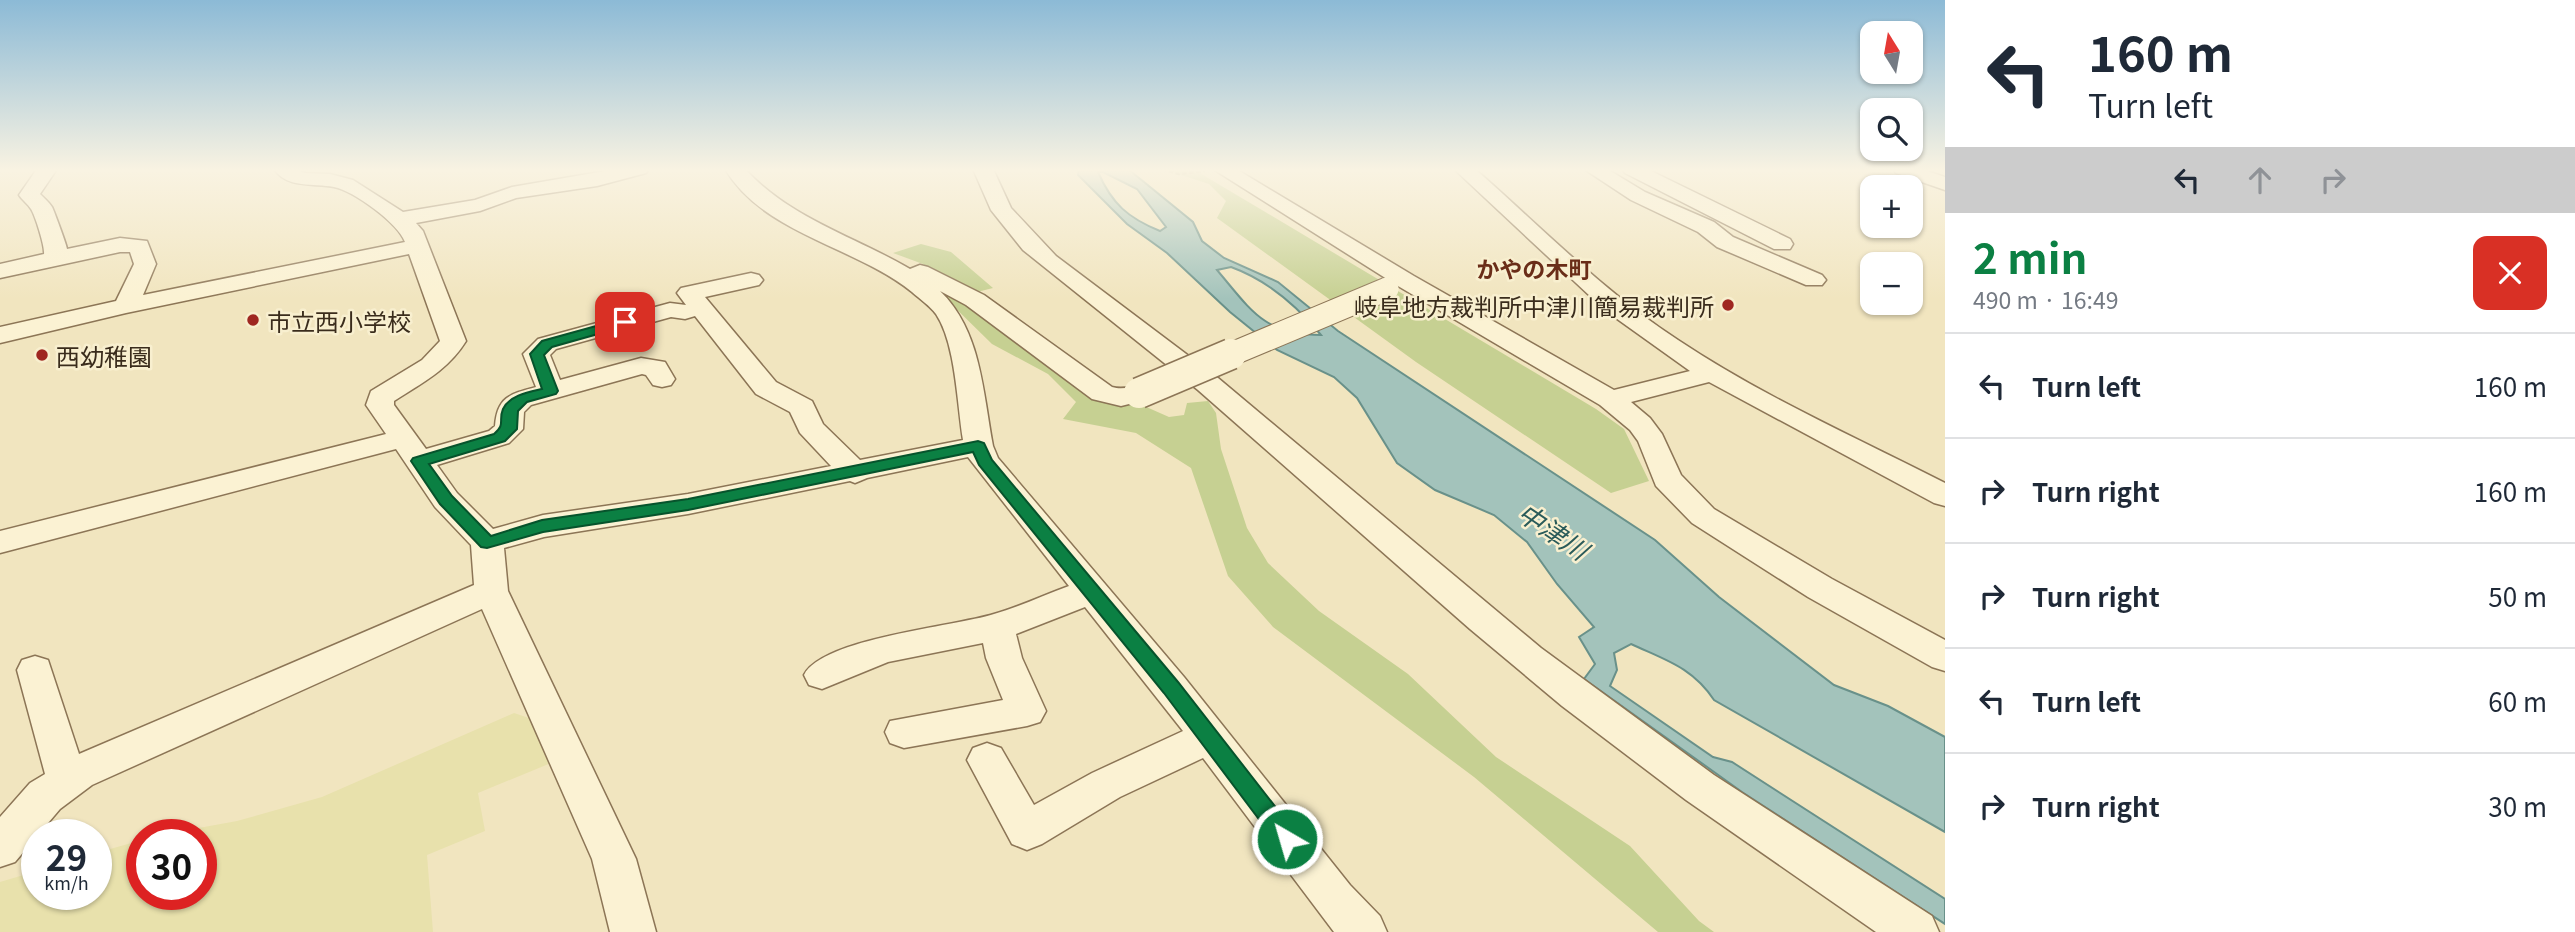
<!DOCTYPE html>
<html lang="en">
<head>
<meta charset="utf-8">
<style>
	:root { --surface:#fff; --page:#f2f2f3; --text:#1f2937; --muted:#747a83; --line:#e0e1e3; --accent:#0b8043 }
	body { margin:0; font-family:Georgia,"Noto Sans JP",serif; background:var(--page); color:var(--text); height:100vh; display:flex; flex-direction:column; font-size:26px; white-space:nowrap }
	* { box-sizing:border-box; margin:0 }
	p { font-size:23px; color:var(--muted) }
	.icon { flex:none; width:38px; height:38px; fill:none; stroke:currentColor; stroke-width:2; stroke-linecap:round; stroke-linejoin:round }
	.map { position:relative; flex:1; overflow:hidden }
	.panel { display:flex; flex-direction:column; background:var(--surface); width:630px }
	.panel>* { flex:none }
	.guide { background:#fff; color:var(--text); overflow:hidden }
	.needle { width:46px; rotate:349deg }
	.controls { position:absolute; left:1860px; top:21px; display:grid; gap:14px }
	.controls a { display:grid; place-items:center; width:63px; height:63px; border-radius:14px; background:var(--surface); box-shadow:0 2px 5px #0004; font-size:35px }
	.speed { position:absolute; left:21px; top:819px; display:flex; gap:14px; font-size:35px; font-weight:700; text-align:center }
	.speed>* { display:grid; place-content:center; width:91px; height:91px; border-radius:50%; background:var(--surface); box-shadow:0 2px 5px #0004; line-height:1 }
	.speed small { font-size:18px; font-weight:400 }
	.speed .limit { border:10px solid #d22; background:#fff; color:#111 }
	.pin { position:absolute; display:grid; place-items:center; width:60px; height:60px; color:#fff; margin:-30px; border-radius:14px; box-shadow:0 4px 10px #0006 }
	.me { position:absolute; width:77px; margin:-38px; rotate:322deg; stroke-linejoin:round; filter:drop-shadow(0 0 5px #0008) }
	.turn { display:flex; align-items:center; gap:24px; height:147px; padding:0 28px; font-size:32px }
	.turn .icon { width:91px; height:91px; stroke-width:2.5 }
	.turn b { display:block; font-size:49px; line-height:60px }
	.lanes { display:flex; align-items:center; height:66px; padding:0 28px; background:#0003; justify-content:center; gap:35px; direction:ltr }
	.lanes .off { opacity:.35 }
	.round { display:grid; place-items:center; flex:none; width:74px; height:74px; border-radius:14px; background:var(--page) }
	.overview { display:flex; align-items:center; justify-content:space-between; height:119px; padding:0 28px }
	h1 { font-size:42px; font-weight:700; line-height:52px; color:var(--accent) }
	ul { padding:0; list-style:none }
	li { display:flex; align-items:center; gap:21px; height:105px; padding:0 28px; border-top:2px solid var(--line) }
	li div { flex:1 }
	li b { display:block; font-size:26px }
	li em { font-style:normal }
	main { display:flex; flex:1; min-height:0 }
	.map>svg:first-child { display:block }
	.farmland { fill:#e8e1ac }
	.green { fill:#c6d092 }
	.water { fill:#a3c3bb; stroke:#69918a; stroke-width:2; fill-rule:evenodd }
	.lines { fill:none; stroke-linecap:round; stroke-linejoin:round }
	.minor-casing { stroke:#8c7556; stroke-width:3 }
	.path { stroke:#8c7556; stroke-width:2.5; stroke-dasharray:4.5 2.5; stroke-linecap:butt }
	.minor { fill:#fbf2d3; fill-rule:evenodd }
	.minor-bridge-far1-casing { stroke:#8c7556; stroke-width:25; stroke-linecap:butt }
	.minor-bridge-casing { stroke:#8c7556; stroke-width:33; stroke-linecap:butt }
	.minor-bridge-far1 { stroke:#fbf2d3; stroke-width:23 }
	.minor-bridge { stroke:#fbf2d3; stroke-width:30 }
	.route { fill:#0b8043; stroke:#07532c; stroke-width:2 }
	.poi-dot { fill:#9f2721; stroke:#f8efcf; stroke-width:2.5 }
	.labels { text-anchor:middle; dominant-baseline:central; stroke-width:5; stroke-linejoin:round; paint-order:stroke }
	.far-quarter-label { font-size:23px; font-weight:bold; fill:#6a2d18; stroke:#f8efcf }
	.poi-label { font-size:24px; fill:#3a2c1c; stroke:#f8efcf; text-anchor:start }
	.water-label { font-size:26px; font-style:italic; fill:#2a5b5a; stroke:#f8efcf }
</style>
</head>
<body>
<main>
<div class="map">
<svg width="1945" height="932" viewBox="0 0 1945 932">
	<rect width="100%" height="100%" fill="#f1e5bf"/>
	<path class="farmland" d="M514 713 529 718 551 763 478 793 485 831 427 855 433 932H0V882L37 871V894H96V853L142 840V894H201V835H160L237 821 322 797Z"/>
	<g class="green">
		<path d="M1163 169H1193L1596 409 1624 429 1649 481 1611 493 1416 362 1217 218 1226 201 1209 184Z"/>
		<path d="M921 244 951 252 993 288 973 293 972 302 1135 402 1169 417 1184 415 1187 403 1208 401 1216 413 1221 449 1247 528 1268 563 1319 611 1408 674 1496 757 1630 846 1699 921 1714 932H1658L1474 777 1273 627 1228 576 1191 468 1136 433 1063 419 1076 402 1048 374 992 344 941 294 951 284 923 264 893 253Z"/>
	</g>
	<path class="water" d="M1079 169H1128L1193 222 1202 241 1224 258 1278 282 1338 331 1655 540 1719 597 1834 685 1888 706 1945 737V832L1714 700C1692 667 1665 660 1631 644L1614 653 1617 670 1610 686 1713 757 1732 762 1945 899V924L1742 792 1584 679 1595 664 1579 637 1594 627 1557 584 1527 542 1494 515 1435 490 1397 463 1357 398 1334 377 1277 350 1230 312 1167 253 1127 224 1078 175ZM1098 172H1103L1137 189 1166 227 1160 231C1128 218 1112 204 1098 172ZM1231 267C1267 280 1297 306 1321 335 1264 335 1251 310 1217 270Z"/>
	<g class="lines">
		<g class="minor-casing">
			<g id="minor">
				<path d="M37 169H57L40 194C44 198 49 202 52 207 54 211 67 246 67 249L120 238 147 241 156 264 143 295 405 242C398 223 354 191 334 187 314 183 287 189 274 169H295L305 173 330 174 353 180 403 212 475 200 512 187 617 169H649L646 173 597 186 516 198 480 211 416 223 423 231 466 341C448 370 422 383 394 401V405L426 449 489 431 495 426C497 397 510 394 536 387L523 354 538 339 670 303 686 305 677 293 681 288 751 273 759 275 763 280 759 285 705 297 776 382 812 401 823 424 860 460 963 440C957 404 956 344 936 314 930 306 920 299 912 292 855 246 765 235 725 169H745C791 219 854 236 910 269L920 265 928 267 984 295 1112 387C1125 391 1135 384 1149 387L1153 393 1149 399 1121 406 1092 399 966 305 940 291C981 330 983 393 993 446L998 458 1184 677 1350 885 1380 916 1387 932H1334L1203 758 1120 797 1042 844 1027 850 1012 844 967 760 973 748 987 743 1001 748 1034 805 1092 773 1183 731 1085 607 1016 634 1022 658 1046 711 1040 722 1027 726 904 748 890 743 885 732 890 721 1003 700 986 658 983 643 888 662 822 689 809 685 804 675C823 638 953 627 994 614 1019 607 1044 595 1069 586L968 457 867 478 855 483 850 481 688 514 544 537 504 548 508 591 636 859 656 932H610L592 859 482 609 92 785 60 809 15 862 0 867V817L30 783 45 774 17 670 22 660 35 656 48 660 79 754 474 585 471 545 435 507 396 449 0 553V531L386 434 366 405 371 391 422 360 440 341 409 254 126 313 0 343V327L116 301 134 264 130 252H120L0 278V264L44 254C45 246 35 215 31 209 28 204 22 200 19 195ZM695 316 756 394 790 412 800 433 831 466 688 494 543 515 493 529 457 493 437 465 509 443 523 429 524 412 531 405 642 374 646 375 653 385 662 387 671 385 675 379 665 362 641 358 560 380 550 355 556 349 671 317 685 319Z"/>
				<path d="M973 169H993L1011 208 1056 256 1218 378 1541 648 1714 775 1932 916 1939 932H1876L1686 800 1562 706 1470 629 1198 390 1023 250 991 210Z"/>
				<path d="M1213 169H1236L1414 276 1614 390 1690 371 1606 311 1454 169H1475C1541 227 1604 292 1678 340 1762 396 1855 437 1945 483V506L1934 503 1709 382 1631 402 1650 418 1662 434 1681 475 1714 509 1832 579 1945 640V671L1932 667 1808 597 1692 523 1656 486 1638 441 1630 430 1600 405 1398 286Z"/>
				<path d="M1584 169H1607L1645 192 1714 222 1733 237 1822 275 1826 280 1822 285H1806L1717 247 1698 232 1631 200Z"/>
				<path d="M1622 169H1647L1790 239 1793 244 1790 249H1774L1625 173Z"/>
				<path d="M1893 169H1921L1945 177V190L1896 173Z"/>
			</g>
		</g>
		<path class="path" d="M1162 169 1179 174 1205 171"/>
		<use href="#minor" class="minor"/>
		<g class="minor-bridge-far1-casing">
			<path id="minor-bridge-far1" d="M1227 356 1387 289"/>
		</g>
		<g class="minor-bridge-casing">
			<path id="minor-bridge" d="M1139 393 1231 354"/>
		</g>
		<use href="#minor-bridge-far1" class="minor-bridge-far1"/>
		<use href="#minor-bridge" class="minor-bridge"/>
	</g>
	<linearGradient id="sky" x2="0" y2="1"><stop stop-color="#8cbad6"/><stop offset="0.57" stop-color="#f9f3e2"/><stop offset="1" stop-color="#f9f3e2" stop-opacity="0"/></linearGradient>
	<rect width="1945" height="299" fill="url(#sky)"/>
	<path class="route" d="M625 318 630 319V325L552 347 544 355 558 391 556 394 527 402 518 411 517 429 505 441 429 464 452 496 491 536 542 520 688 499 978 441 984 443 992 460 1178 682 1295 832 1299 839 1295 846 1287 849 1279 846 1164 693 979 465 973 452 688 510 543 532 487 548 481 547 440 504 411 461 413 458 494 434C506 424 498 421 503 409 510 395 529 392 542 389L530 354 542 341Z"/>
	<g class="poi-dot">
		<circle cx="1728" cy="305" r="7"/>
		<circle cx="253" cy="320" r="7"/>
		<circle cx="42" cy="355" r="7"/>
	</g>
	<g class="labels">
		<g class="far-quarter-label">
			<text x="1534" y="268">かやの木町</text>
		</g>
		<g class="poi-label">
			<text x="1714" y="305" text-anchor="end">岐阜地方裁判所中津川簡易裁判所</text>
			<text x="267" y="320">市立西小学校</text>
			<text x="56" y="355">西幼稚園</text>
		</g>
		<g class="water-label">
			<text transform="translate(1554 530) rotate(34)">中津川</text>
		</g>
	</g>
</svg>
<div class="controls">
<a><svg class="needle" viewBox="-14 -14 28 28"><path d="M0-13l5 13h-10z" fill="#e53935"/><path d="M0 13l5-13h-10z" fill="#747a83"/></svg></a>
<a><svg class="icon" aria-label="search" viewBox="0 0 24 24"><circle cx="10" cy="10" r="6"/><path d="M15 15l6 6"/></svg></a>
<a>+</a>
<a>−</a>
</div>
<div class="speed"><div>29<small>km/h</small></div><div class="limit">30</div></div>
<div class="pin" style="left:625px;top:322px;background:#d93025"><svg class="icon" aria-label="arrive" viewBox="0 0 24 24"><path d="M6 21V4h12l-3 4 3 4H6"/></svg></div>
<svg class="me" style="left:1287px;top:839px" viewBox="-20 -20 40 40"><circle r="17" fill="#0b8043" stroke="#fff" stroke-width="3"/><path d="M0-11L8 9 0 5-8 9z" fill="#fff"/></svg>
</div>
<section class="panel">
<div class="guide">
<div class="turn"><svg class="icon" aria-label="left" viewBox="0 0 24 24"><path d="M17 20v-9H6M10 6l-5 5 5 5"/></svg><div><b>160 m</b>Turn left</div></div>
<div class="lanes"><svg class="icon" aria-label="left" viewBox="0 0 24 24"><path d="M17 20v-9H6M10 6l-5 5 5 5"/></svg><svg class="icon off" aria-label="ahead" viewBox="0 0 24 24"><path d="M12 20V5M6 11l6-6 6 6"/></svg><svg class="icon off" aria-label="right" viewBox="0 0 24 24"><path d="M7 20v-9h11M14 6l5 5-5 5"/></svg></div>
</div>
<div class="overview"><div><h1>2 min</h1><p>490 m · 16:49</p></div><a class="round" style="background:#d93025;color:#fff"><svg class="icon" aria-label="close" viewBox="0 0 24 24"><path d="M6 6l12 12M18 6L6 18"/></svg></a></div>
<ul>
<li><svg class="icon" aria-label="left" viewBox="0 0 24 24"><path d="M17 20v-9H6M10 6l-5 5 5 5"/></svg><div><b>Turn left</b></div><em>160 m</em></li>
<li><svg class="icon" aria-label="right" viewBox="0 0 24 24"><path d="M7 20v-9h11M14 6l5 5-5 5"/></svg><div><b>Turn right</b></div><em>160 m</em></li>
<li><svg class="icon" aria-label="right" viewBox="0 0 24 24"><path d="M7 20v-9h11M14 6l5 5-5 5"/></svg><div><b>Turn right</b></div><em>50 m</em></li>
<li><svg class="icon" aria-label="left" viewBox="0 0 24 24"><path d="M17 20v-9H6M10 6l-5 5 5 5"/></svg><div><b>Turn left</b></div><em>60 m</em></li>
<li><svg class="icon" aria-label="right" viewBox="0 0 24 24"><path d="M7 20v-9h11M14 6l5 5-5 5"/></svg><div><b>Turn right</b></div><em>30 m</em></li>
</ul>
</section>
</main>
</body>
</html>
